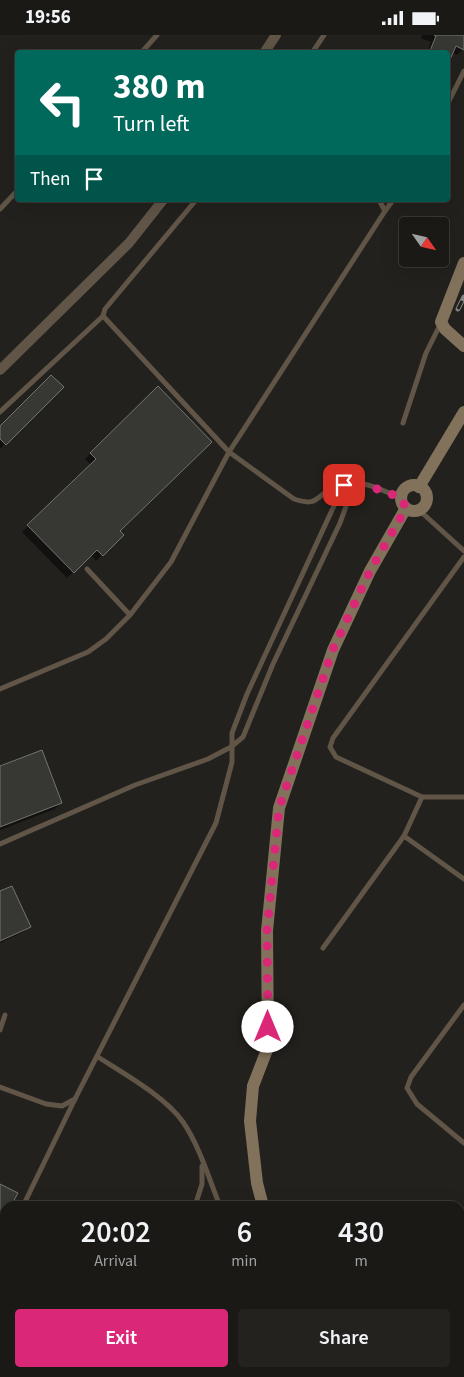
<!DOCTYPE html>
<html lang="en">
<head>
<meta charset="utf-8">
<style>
	:root { --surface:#1a1916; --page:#23221f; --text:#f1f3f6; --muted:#9fa0a1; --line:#383835; --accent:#db2777 }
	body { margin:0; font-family:"Source Sans 3",sans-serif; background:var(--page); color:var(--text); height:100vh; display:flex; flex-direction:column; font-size:19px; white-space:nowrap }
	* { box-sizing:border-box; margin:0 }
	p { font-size:16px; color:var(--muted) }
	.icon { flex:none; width:28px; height:28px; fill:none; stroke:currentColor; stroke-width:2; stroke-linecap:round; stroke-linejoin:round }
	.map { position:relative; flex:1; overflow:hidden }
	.details { position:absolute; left:0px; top:1166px; width:465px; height:176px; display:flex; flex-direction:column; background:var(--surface); border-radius:15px 15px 0 0; box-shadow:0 5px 20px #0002,0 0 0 1px var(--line) }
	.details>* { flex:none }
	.top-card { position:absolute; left:15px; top:15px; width:435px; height:152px; border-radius:5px; box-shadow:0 5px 20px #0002,0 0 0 1px var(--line); background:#00695c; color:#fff; overflow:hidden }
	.needle { width:32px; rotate:124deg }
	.tools { position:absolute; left:399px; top:182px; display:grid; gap:10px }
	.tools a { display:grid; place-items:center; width:50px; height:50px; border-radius:5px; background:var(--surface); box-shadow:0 5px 20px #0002,0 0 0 1px var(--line); font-size:25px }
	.pin { position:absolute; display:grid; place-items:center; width:42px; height:42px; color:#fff; margin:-21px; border-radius:10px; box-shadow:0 2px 8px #0006 }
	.me { position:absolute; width:55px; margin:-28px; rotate:0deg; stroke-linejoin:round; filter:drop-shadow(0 0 4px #0008) }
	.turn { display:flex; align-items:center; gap:18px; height:105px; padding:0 15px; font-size:22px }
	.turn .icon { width:65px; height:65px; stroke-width:2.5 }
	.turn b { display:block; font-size:35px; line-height:42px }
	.then { display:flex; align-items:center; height:48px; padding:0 15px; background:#0003; gap:10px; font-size:19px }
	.eta { display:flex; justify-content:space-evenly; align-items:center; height:85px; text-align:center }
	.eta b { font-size:30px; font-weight:600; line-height:35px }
	.primary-button { display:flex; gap:10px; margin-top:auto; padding:10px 15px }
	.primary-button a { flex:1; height:58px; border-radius:5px; background:var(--accent); color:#fff; font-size:20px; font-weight:600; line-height:58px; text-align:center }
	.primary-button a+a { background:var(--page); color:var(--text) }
	.status { display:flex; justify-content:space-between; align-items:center; height:35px; padding:0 25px; background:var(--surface); direction:ltr }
	.status svg { height:14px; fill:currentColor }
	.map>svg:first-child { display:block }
	.shadow { fill:#0007 }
	.building { fill:#373833; stroke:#747470 }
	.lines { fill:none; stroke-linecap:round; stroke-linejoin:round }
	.lane { stroke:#605547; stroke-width:5 }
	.street { stroke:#605547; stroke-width:10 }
	.secondary { stroke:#83725b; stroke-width:12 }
	.rail-casing { stroke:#868582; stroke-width:5 }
	.rail { stroke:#22211d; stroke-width:3; stroke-dasharray:9; stroke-linecap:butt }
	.route { stroke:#db2777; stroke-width:9; stroke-dasharray:0 16.2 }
</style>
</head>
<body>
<div class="status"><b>19:56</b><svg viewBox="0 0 49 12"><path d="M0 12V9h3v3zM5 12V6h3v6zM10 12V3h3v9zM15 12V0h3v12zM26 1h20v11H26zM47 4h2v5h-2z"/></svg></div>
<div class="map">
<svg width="464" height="1342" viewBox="0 0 464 1342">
	<rect width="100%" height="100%" fill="#22211d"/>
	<g class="shadow">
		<path d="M422 0H464V13L457 20 451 17 448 26V18H427L431 7 421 3Z"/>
		<path d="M62 352 0 414V393Z"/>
		<path d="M158 353 118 496 122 500 96 526 91 520 67 543 22 497 91 430 85 424Z"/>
		<path d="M0 732 61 768 55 774 0 795Z"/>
		<path d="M0 858 29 891 23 897 0 908Z"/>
	</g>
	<g class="building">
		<path d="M434 0H464V15L456 11 448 29V18H429L436 1Z"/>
		<path d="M51 340 64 352 6 410 0 404V391Z"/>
		<path d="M158 351 212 407 120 496 124 500 103 521 97 515 74 538 27 490 96 424 90 418Z"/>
		<path d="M42 715 62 768 0 792V731Z"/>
		<path d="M12 851 31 892 0 906V856Z"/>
		<path d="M0 1149 18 1158 11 1171H5V1184L0 1194Z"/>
	</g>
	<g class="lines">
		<g class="lane">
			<path d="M141 18 157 0"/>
			<path d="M312 18 324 0"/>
			<path d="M448 68 464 36"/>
			<path d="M196 165 105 274 103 281 229 417 294 464C318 472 315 462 332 453 338 450 346 449 352 448 368 447 386 457 401 463"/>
			<path d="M0 174 18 155"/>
			<path d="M385 176 393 165"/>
			<path d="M0 377 103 281"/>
			<path d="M403 388 426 318 440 290"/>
			<path d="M419 475 464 516"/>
			<path d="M464 522 333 703 330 712 336 722 422 762H464"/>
			<path d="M87 534 130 580"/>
			<path d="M0 654 88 617 106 604 130 580 171 527 229 417 385 176 379 165"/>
			<path d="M404 801 464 844"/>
			<path d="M0 809 135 750 208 724 231 712 243 702 273 629 340 488 354 449"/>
			<path d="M323 913 404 801 422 762"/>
			<path d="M464 970 411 1042 407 1053 417 1069 464 1108"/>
			<path d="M0 995 5 980"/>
			<path d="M98 1022C123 1038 166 1062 183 1087 200 1112 209 1144 220 1171"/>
			<path d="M0 1052 46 1069 62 1071 75 1064"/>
			<path d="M23 1171 75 1064 216 788 232 727V698L247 659 339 460 355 448"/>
			<path d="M195 1171 202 1149V1131"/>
			<path d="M460 1207 464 1208"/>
			<path d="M0 1221 5 1210"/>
			<path d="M284 1338 286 1342"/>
		</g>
		<g class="street">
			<path d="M264 18 276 0"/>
			<path d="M0 335 129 208 163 165"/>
		</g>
		<g class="secondary">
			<path d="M464 228 441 287 445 294 464 311"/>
			<circle cx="414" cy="463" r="13"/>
			<path d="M419 452 464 377"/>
			<path d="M263 1171 257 1148 250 1086 253 1051 268 1012 267 896 279 773 333 615 370 536 406 473"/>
			<path d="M320 1338 323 1342"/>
		</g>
		<g class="rail-casing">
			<path id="rail" d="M458 274 464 262"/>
		</g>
		<use href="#rail" class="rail"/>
	</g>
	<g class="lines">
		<path class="route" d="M268 992 267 896 279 773 333 614 370 536 406 473 401 463C383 456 364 447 344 450"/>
	</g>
</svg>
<div class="tools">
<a><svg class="needle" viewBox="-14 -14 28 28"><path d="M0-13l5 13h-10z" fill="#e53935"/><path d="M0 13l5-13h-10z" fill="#9fa0a1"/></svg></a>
</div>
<div class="pin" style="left:344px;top:450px;background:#d93025"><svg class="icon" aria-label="arrive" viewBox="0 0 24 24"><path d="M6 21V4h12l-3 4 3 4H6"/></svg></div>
<svg class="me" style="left:268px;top:992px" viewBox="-20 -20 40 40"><circle r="19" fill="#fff"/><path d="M0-13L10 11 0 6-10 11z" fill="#db2777"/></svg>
<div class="top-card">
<div class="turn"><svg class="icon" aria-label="left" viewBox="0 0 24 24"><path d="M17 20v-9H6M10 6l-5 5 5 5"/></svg><div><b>380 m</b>Turn left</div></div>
<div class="then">Then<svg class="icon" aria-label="arrive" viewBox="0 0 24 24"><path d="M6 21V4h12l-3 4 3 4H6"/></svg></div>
</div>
<section class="details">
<div class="eta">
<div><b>20:02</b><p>Arrival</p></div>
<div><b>6</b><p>min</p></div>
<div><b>430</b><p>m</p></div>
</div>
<div class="primary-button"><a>Exit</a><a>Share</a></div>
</section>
</div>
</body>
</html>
